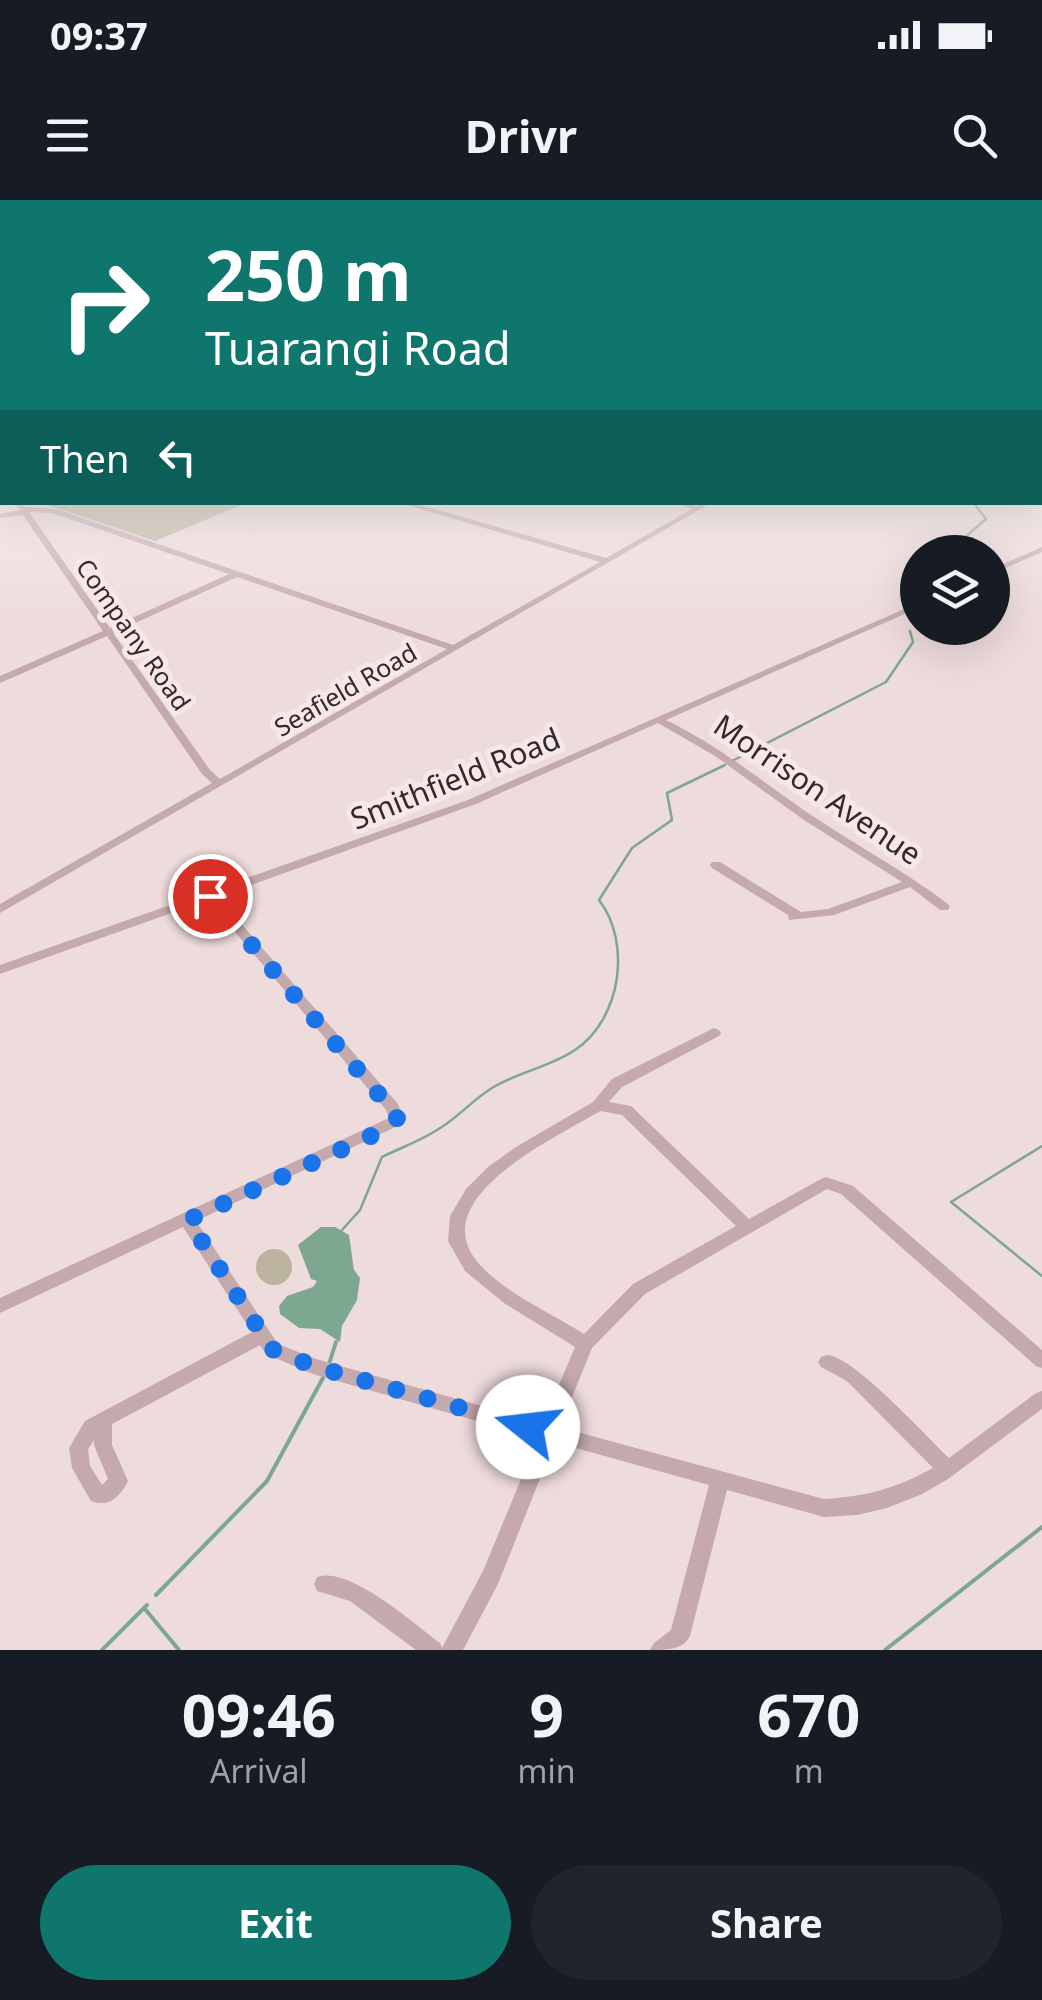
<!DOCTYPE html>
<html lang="en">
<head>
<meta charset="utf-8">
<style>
	:root { --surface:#171b24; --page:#20242c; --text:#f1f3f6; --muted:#9ea1a6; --accent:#0f766e }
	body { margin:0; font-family:"Noto Sans",sans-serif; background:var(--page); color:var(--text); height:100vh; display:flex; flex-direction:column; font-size:38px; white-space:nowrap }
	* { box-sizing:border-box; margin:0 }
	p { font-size:32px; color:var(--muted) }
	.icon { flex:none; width:55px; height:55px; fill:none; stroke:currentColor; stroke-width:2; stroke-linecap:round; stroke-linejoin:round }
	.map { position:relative; height:1450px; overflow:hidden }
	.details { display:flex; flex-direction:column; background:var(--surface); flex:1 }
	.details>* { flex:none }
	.banner { position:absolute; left:0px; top:0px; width:1042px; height:305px; box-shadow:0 10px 40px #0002; background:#0f766e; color:#fff; overflow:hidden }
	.fabs { position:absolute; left:900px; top:335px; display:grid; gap:20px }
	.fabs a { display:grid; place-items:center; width:110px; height:110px; border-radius:50%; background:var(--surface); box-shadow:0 10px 40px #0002; font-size:50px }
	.pin { position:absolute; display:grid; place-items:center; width:85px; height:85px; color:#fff; margin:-42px; border:5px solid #fff; border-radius:50%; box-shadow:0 2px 10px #0007 }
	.me { position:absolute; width:110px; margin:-55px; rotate:286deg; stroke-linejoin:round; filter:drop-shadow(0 0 8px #0008) }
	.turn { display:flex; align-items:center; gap:35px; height:210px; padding:0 40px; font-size:45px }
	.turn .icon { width:130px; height:130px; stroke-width:2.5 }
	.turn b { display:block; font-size:70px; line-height:85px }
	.then { display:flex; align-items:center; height:95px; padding:0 40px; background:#0003; gap:20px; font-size:38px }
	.eta { display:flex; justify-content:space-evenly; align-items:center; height:170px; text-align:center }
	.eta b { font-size:60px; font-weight:700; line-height:70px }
	.button { display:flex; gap:20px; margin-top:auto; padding:20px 40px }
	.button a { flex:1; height:115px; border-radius:60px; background:var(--accent); color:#fff; font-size:40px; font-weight:700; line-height:115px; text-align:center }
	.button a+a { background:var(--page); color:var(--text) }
	.status { display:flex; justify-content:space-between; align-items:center; height:70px; padding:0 50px; background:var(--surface); direction:ltr }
	.status svg { height:28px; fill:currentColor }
	header { display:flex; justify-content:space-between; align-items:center; height:130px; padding:0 40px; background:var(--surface); font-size:45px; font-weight:700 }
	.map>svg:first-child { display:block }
	.green { fill:#bbb39d }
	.water { fill:#7ea791 }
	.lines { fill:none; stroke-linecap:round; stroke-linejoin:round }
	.stream-far1 { stroke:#7ea791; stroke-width:2.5 }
	.stream { stroke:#7ea791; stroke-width:4 }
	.minor { fill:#c4a9ad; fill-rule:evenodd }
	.route { stroke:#1a73e8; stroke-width:18; stroke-dasharray:0 32.4 }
	.labels { text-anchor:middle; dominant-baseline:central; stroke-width:10; stroke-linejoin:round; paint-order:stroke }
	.far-street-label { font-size:25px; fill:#33282b; stroke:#f6e7e8 }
	.street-label { font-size:30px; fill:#33282b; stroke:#f6e7e8 }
</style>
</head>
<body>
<div class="status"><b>09:37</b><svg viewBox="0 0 49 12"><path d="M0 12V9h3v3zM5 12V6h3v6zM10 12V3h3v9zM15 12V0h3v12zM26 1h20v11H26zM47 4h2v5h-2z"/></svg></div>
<header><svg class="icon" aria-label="menu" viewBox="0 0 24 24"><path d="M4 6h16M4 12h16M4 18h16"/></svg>Drivr<svg class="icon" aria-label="search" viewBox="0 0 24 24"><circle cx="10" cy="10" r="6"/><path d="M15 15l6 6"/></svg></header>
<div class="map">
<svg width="1042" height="1450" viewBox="0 0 1042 1450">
	<rect width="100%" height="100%" fill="#eedbdc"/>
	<g class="green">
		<path d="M41 303H246L155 341Z"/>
		<circle cx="274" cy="1067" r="18"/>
	</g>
	<path class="water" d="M321 1027H335L349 1035 354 1070 360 1078 357 1100 342 1126 340 1142 320 1129 299 1128 280 1114 279 1106 287 1096 313 1087 317 1081 311 1079 298 1045Z"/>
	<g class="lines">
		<g class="stream-far1">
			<path d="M948 352 986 319 973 302"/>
			<path d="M913 421 918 418"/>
			<path d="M732 561 886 482 913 442 910 431"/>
			<path d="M1042 946 951 1002 1042 1076"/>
			<path d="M342 1030 360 1010 382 957C400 948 420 941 437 930 457 919 472 900 492 888 518 872 550 867 575 850 621 819 632 743 599 700L632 648 672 620 667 593 725 565"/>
		</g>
		<g class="stream">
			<path d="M329 1164 336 1142"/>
			<path d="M156 1395 267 1281 324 1176"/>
			<path d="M145 1409 179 1450"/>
			<path d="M102 1450 147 1405"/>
			<path d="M885 1450 1042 1327"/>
		</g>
		<g class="minor">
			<rect x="0" y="274" width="2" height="7"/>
			<path d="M397 302H410L606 358 692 309 672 302H685L697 306 704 302H713L0 713V704L212 583 202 574 107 436 0 483V476L103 431 23 315 0 318V314L20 310 16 305 20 303 25 307 56 309 453 445 600 362ZM29 312 52 313 229 374 110 428ZM237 377 447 449 220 579 210 570 113 433Z"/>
			<path d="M1042 347V352L992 374V369Z"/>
			<path d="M918 403V408L666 520C720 546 765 584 814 617 859 647 906 672 948 704L950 707 948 710H940L910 687 834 715 789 720 788 715 712 668 710 665 712 662H720L801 712 828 709 902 682 804 620 715 556 658 523 476 604 218 697 398 904 404 920 402 924 196 1021 278 1144 316 1159 524 1218 532 1210 550 1206 575 1147 504 1103 465 1071 448 1041 450 1016 466 989 488 967 516 947 593 902 612 879 714 828 719 830 721 833 719 836 622 887 609 902 631 906 749 1019 821 979 826 977 853 986 1042 1150V1168L1036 1166 841 994 827 989 645 1094 592 1148 566 1212 572 1218 577 1232 824 1299C869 1296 894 1289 933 1268L847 1181 821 1167 818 1162 821 1157C823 1156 826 1155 828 1155 854 1157 927 1237 949 1258L1036 1193 1042 1191V1209L948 1279 922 1294 887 1308 857 1315 824 1317 727 1290 690 1436C683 1450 667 1450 650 1450L654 1443 671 1430 709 1285 572 1247 564 1256 547 1261 498 1384 463 1450H416L350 1401 317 1391 314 1384 317 1377C348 1365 415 1424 440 1443L442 1448 483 1371 531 1255 524 1248 519 1233 313 1174 266 1154 260 1145 112 1224V1245L128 1281C120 1297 109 1308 91 1301L72 1268 69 1248 85 1221 252 1132 183 1027 0 1113V1098L389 918 386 910 208 700 0 774V765L468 600ZM600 911 622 915 736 1026 633 1084 584 1134C549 1112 508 1095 480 1065 420 999 556 938 600 911ZM545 1222H551L558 1228V1238L551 1244 543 1243 538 1238V1228ZM94 1240V1245L108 1279 102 1285 90 1266 88 1249Z"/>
		</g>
	</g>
	<linearGradient id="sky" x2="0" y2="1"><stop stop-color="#7dafc5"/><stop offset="0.53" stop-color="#f7efef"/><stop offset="1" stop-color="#f7efef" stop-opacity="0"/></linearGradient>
	<rect width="1042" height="435" fill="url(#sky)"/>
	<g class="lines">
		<path class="route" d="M210 696 398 917 386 929 188 1020 272 1149 313 1166 528 1227"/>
	</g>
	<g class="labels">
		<g class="far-street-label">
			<text transform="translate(134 434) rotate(55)">Company Road</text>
			<text transform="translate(345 489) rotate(-30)">Seafield Road</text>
		</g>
		<g class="street-label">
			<text transform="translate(455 578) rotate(-22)">Smithfield Road</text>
			<text transform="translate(818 589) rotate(34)">Morrison Avenue</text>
		</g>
	</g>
</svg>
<div class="fabs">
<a><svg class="icon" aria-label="layers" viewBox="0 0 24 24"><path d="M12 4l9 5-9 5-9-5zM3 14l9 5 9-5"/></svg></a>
</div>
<div class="pin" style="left:210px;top:696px;background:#d93025"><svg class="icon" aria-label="arrive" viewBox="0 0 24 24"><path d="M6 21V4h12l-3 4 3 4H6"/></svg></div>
<svg class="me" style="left:528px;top:1227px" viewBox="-20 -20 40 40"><circle r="19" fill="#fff"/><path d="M0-13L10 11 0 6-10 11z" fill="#1a73e8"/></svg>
<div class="banner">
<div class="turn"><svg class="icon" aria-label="right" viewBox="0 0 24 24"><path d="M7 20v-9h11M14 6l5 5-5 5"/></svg><div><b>250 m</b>Tuarangi Road</div></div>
<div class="then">Then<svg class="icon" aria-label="left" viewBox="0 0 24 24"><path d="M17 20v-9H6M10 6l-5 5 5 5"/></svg></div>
</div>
</div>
<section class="details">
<div class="eta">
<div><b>09:46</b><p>Arrival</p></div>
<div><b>9</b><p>min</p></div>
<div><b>670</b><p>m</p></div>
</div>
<div class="button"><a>Exit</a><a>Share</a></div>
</section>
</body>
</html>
